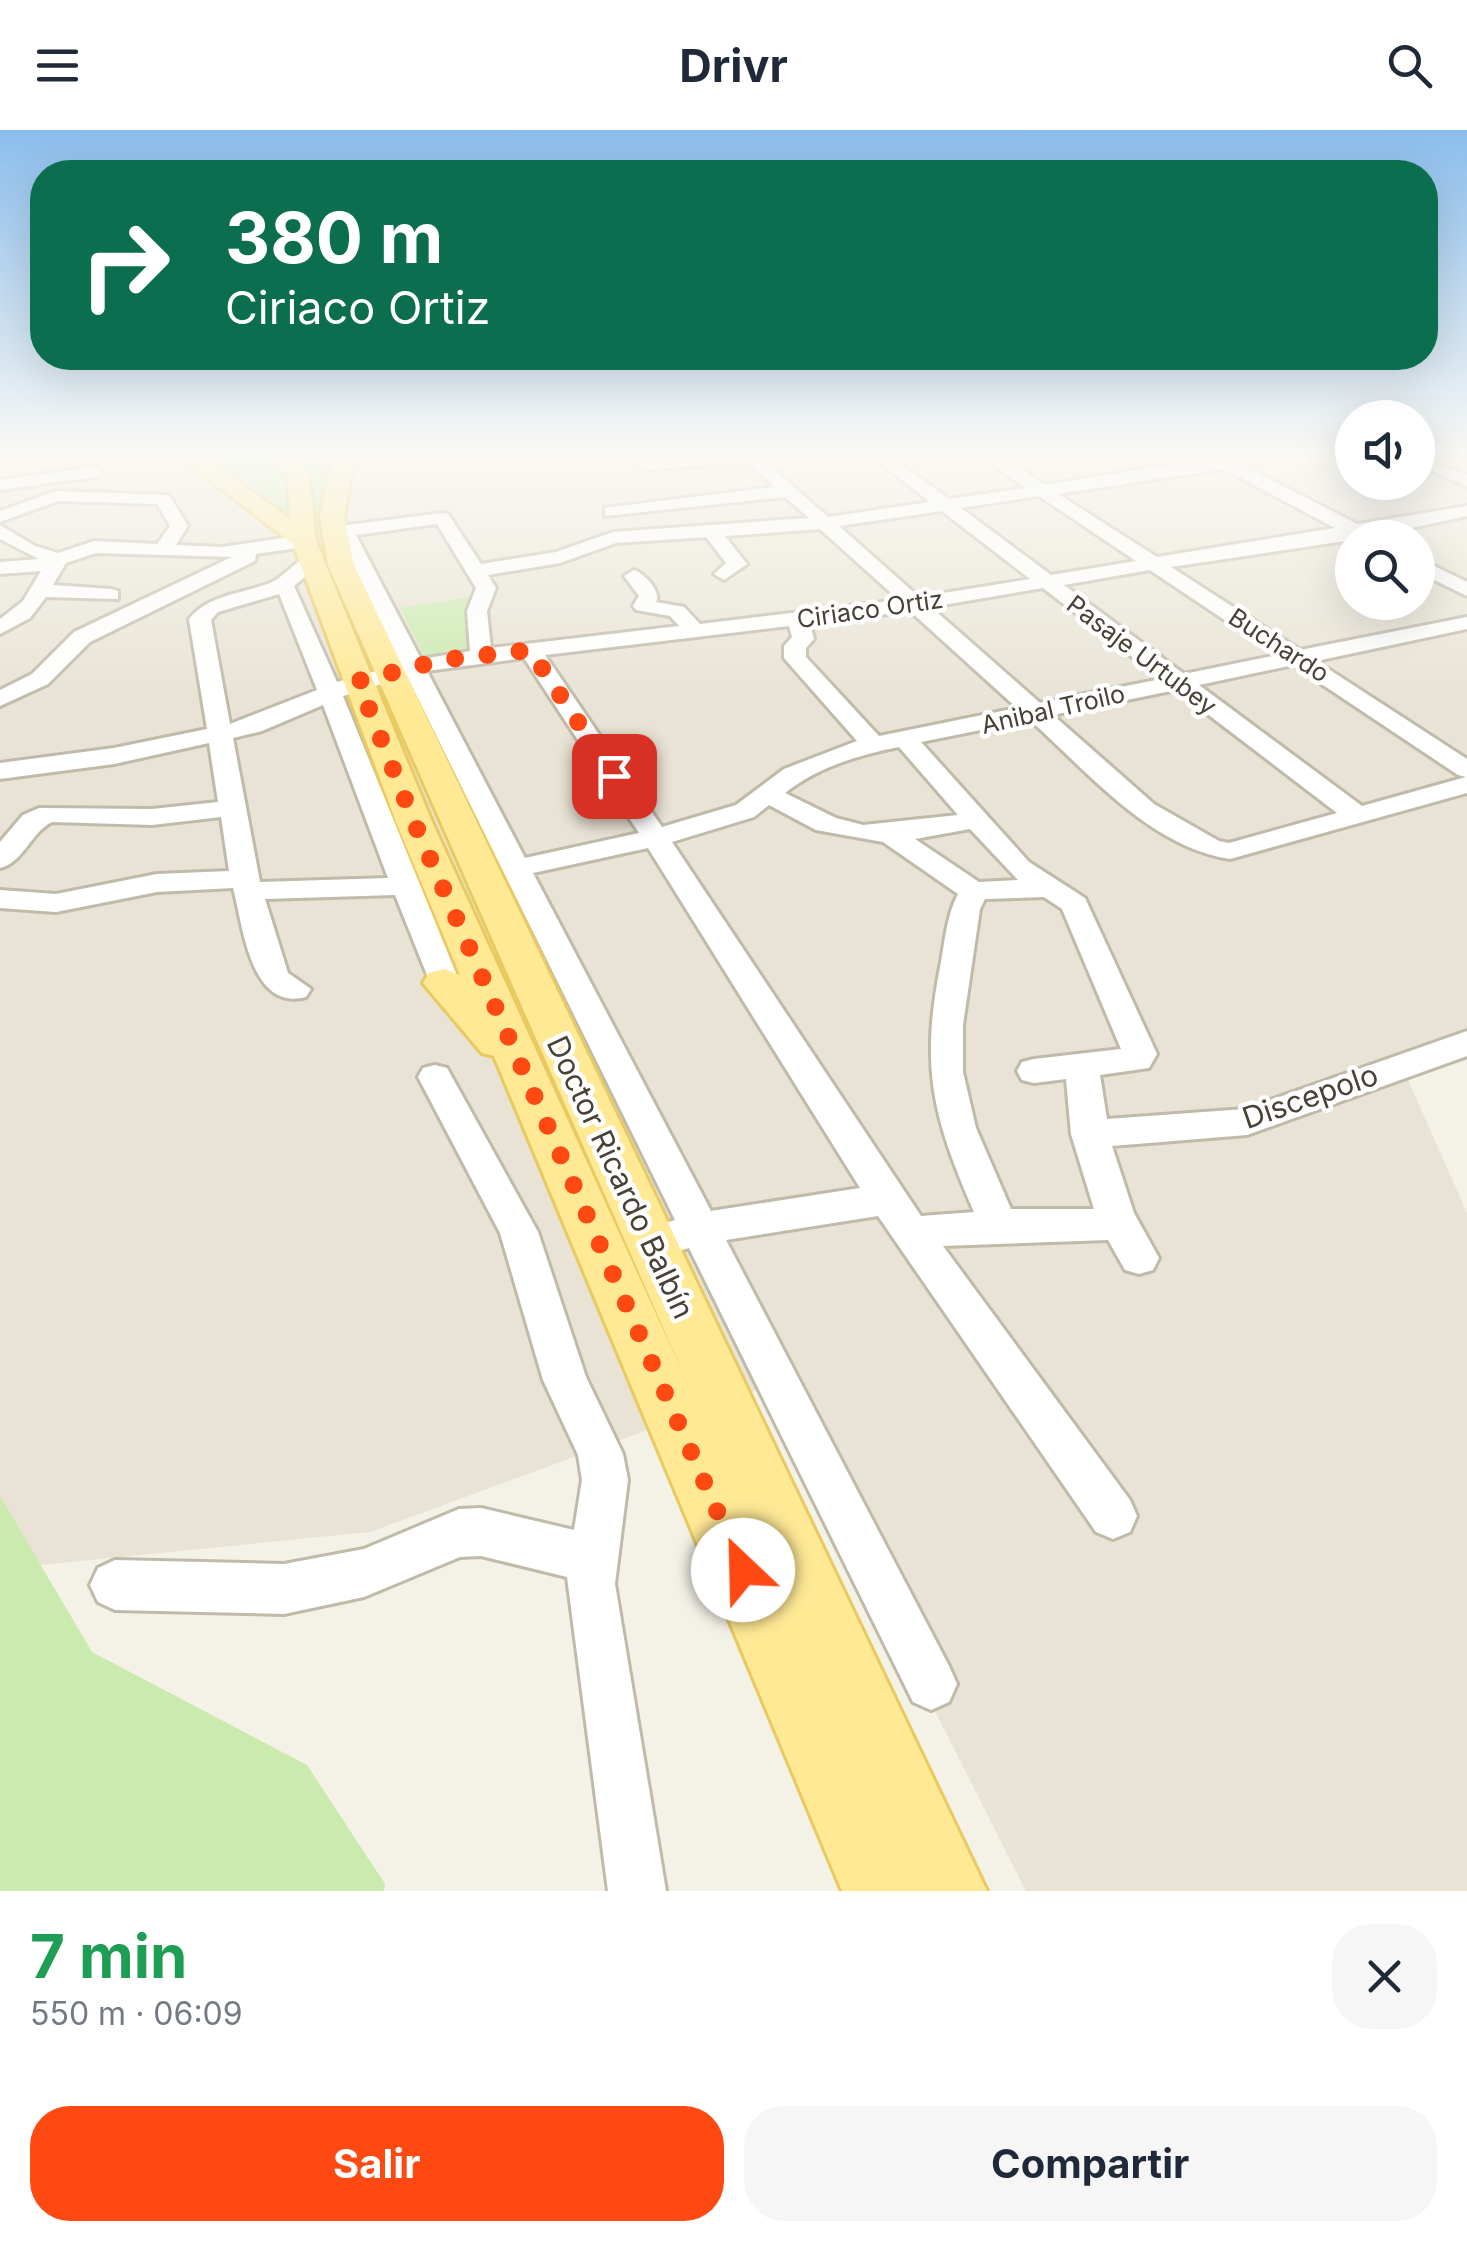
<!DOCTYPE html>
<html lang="es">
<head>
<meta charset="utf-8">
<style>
	:root { --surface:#fff; --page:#f6f6f7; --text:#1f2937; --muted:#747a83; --accent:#ff4913 }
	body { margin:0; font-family:Inter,sans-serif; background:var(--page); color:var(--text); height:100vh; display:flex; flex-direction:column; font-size:38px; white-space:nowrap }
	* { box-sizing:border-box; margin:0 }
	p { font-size:32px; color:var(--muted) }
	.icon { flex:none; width:55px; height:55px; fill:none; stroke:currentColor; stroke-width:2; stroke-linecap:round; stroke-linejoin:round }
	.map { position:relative; height:1761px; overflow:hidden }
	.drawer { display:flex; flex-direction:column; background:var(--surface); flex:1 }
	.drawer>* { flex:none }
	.guide { position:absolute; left:30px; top:30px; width:1408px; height:210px; border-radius:40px; box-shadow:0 10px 40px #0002; background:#0b6e4f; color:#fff; overflow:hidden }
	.controls { position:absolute; left:1335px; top:270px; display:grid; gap:20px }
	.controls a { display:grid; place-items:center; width:100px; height:100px; border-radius:50%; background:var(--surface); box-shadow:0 10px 40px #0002; font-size:50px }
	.pin { position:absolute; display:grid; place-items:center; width:85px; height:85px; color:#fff; margin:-42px; border-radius:20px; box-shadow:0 5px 15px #0006 }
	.me { position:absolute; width:110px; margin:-55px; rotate:336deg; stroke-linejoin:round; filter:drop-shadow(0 0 8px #0008) }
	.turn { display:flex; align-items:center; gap:35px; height:210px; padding:0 30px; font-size:45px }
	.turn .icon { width:130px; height:130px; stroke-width:2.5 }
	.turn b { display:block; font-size:70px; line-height:85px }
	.round { display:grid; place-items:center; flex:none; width:105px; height:105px; border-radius:40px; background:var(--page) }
	.summary { display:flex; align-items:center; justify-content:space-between; height:170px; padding:0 30px }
	h1 { font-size:60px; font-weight:700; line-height:75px; color:#1e9e55 }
	.cta { display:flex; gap:20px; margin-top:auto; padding:20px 30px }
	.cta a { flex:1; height:115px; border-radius:40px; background:var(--accent); color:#fff; font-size:40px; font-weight:700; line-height:115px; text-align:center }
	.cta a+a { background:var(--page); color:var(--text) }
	header { display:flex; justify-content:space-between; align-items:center; height:130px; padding:0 30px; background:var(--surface); font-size:45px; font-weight:700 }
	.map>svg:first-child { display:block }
	.residential { fill:#e8e3d4; fill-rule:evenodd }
	.green { fill:#caeaae }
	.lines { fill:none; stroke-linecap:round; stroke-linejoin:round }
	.minor-casing { stroke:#c0baa9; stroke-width:6 }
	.major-casing { stroke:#e8ca61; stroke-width:6 }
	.minor { fill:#fff; fill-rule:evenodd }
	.major { fill:#ffe995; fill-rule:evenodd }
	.route { stroke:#ff4913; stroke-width:18; stroke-dasharray:0 32.4 }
	.labels { text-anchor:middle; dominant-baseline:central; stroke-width:9; stroke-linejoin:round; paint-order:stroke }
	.far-street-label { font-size:25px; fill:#474235; stroke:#fff }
	.street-label { font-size:30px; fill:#474235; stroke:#fff }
</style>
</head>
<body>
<header><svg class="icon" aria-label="menu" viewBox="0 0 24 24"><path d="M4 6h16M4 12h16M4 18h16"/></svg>Drivr<svg class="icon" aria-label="search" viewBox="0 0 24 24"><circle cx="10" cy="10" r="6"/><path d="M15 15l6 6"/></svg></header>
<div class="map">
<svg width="1467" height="1761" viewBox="0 0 1467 1761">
	<rect width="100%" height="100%" fill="#f4f1e7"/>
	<path class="residential" d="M0 326H1352V352H1418V326H1467V925L1405 943 1467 1083V1761H1026L770 1255 370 1402 0 1439ZM1352 408H1418V472H1352Z"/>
	<g class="green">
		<path d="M207 326H269L290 357 293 401C276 367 240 346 207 326Z"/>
		<path d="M299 334H330L323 402 333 452 311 424Z"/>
		<path d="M470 467 477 519 425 527 400 478Z"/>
		<path d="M0 1366 92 1522 307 1635 385 1754 384 1761H0Z"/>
	</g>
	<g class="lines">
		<g class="minor-casing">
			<g id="minor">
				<path d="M686 326H759L828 387 930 372 872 326H890L949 369 1026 358 981 326H1000L1045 355 1222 326H1286L1244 336 1357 394 1467 376V386L1365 408 1171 437 1300 520 1467 487V499L1316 531 1467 629V663L1230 729C1150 717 1088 642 1030 590L921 612 1029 732 1085 768 1157 924 1149 938 1100 945 1107 989 1245 979 1467 901V926L1247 1005 1112 1016 1134 1083 1159 1128 1153 1140 1139 1144 1125 1140 1108 1110 943 1116 1130 1370 1137 1386 1130 1402 1113 1409 1096 1402 878 1086 726 1110 949 1536 957 1554 949 1572 931 1580 913 1572 689 1118 651 1128 637 1123 631 1112 637 1101 675 1090 407 546 343 566 460 853 455 860H433L395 765 265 769 288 843 311 859 306 867C250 882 243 795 233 758L157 762 56 782 0 778V760L56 764 157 744 229 741 221 687 152 695 52 692C31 702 23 733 0 738V712L23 685 39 678 152 679 218 672 209 613 114 634 0 649V633L114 618 207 599 189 489C209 464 242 464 270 453 288 446 298 423 319 427V435L294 456 337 552 401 534 338 407 325 406V398L442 383 448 384 481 434 556 422 613 402 809 388 785 367 605 386V378L611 377 775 357 747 332 644 340 636 335ZM1224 339 1335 398 1157 427 1058 364ZM1039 366 1136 431 1051 445 961 378ZM942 381 1030 449 919 467 839 396ZM437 394 476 458 467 481 470 521 421 529 356 405ZM820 399 899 470 700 494 684 477 656 472C662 462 644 443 634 440L624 446 639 466 633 476 636 480 670 486 679 496 491 518 487 481 496 458 488 445 560 433 616 413 706 407 726 433 714 444 724 450 747 434 725 406ZM1150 440 1277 525 1184 544 1064 455ZM1043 458 1161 549 1040 573 931 477ZM279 464 317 560 230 594 211 490 218 482ZM910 481 1017 578 879 606 806 527V518L814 509 810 494ZM789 496 792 507 784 516V528L857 611 784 639 736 675 662 697 545 525ZM524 528 639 703 525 728 427 541ZM1293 535 1458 645 1466 647 1362 676 1199 555ZM1176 560 1337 683 1229 713 1219 711 1154 674 1053 585ZM323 575 388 748 260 752 233 608 262 601ZM899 617 958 685 863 695 836 688 785 663C818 637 858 625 899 617ZM769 675 816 700 883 712 958 764C947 785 945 809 941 832 920 937 932 985 974 1082L921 1086 672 712 754 687ZM970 699 1018 750 979 752 915 709ZM648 718 860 1058 711 1081 533 743ZM1044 767 1062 779 1121 919 1034 929 1022 932 1017 941 1022 950 1034 953 1066 949 1071 1004 1094 1079H1011L976 998 963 942V895L980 779 985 769Z"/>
				<path d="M1418 326 1467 345V356L1418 335Z"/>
				<path d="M94 337 100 338V346L0 360V350Z"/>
				<path d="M56 361 169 365 188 396 176 415 222 417 304 405 313 411 304 417 256 424 255 431 90 512 48 554 0 576V560L32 544 74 502 232 427 96 423 66 433 53 455 111 459 118 461V469L46 467 30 488 0 504V489L23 471 41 441 0 444V432L39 429 0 409V395L35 416 58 423 94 411 157 414 170 396 157 374 58 371 0 392V381Z"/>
				<path d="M1418 428 1467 452V466L1418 442Z"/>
				<path d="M435 935 447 938 538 1102 586 1247 623 1324 628 1350 615 1454 666 1761H608L567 1447 481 1426 460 1427 364 1467 284 1484 115 1480 98 1472 90 1455 98 1438 115 1430 284 1434 364 1419 459 1379 481 1378 574 1400 582 1350 578 1325 543 1250 500 1103 418 947 423 938Z"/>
			</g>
		</g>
		<g class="major-casing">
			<path id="major" d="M179 326H204L290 389 288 351 274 326H296L310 351 316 411 432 692 687 1252 328 435 320 387 333 326H355L344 387 354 435 987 1761H842L494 926 482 923 423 853 429 843 444 839 460 845 396 692 293 414Z"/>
		</g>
		<use href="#minor" class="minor"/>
		<use href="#major" class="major"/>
	</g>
	<linearGradient id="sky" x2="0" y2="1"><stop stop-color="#8bbdec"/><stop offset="0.57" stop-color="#faf9f4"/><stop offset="1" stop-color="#faf9f4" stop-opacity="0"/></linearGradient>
	<rect width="1467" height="572" fill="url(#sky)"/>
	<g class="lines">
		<path class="route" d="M614 646 530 520 442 530 358 551 414 692 743 1440"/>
	</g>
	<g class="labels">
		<g class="far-street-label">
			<text transform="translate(870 479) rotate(-8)">Ciriaco Ortiz</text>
			<text transform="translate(1279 515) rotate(33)">Buchardo</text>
			<text transform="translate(1142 525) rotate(37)">Pasaje Urtubey</text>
			<text transform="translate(1053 579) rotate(-13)">Anibal Troilo</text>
		</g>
		<g class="street-label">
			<text transform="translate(1310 966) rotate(-19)">Discepolo</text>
			<text transform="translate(621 1047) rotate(65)">Doctor Ricardo Balbín</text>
		</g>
	</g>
</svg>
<div class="controls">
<a><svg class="icon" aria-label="sound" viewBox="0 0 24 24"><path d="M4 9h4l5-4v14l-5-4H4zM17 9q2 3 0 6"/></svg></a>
<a><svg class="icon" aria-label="search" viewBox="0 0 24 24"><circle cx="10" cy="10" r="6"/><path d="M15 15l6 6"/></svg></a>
</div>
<div class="pin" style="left:614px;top:646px;background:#d93025"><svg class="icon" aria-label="arrive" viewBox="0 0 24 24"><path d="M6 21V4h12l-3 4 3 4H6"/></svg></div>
<svg class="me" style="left:743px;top:1440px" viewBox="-20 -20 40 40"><circle r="19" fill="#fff"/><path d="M0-13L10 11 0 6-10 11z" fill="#ff4913"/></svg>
<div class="guide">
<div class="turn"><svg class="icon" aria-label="right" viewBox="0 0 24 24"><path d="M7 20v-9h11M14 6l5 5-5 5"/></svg><div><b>380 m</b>Ciriaco Ortiz</div></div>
</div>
</div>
<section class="drawer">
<div class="summary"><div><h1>7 min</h1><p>550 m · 06:09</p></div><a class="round"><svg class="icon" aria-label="close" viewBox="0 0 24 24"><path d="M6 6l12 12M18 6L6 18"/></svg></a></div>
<div class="cta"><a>Salir</a><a>Compartir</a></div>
</section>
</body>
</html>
